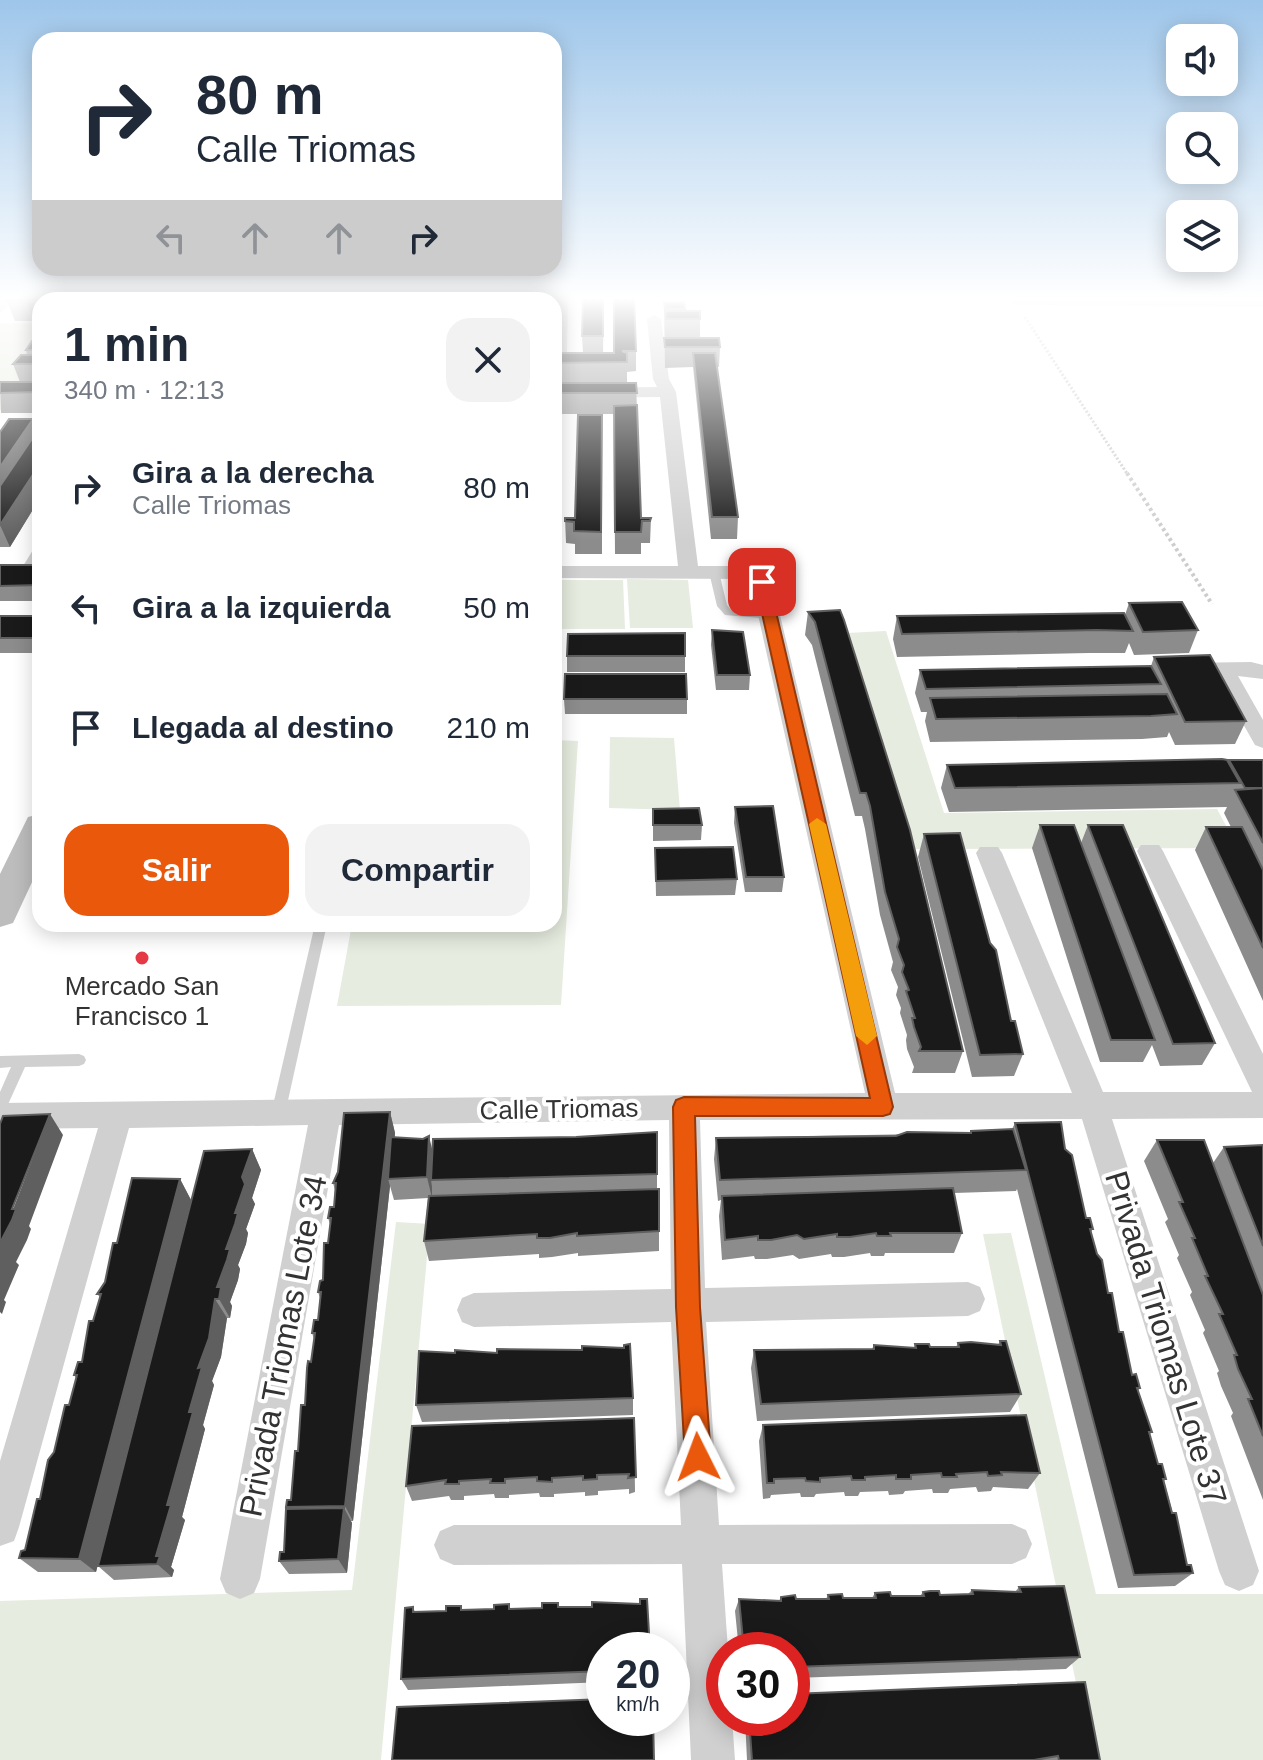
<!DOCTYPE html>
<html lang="es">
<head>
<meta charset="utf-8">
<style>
	:root { --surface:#fff; --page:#f2f2f3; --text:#1f2937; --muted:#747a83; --accent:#ea580c }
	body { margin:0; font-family:Helvetica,sans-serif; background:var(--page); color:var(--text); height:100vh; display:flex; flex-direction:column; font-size:30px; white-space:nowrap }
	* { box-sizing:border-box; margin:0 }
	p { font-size:26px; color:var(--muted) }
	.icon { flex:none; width:44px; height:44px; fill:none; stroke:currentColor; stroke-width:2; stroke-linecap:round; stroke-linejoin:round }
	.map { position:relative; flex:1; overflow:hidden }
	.details { position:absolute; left:32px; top:292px; width:530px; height:640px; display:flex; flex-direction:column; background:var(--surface); border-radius:24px; box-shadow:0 4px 20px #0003 }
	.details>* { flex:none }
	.guide { position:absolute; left:32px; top:32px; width:530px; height:244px; border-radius:24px; box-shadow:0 4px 20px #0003; background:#fff; color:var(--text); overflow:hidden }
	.tools { position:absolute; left:1166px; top:24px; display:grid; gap:16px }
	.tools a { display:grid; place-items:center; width:72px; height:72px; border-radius:16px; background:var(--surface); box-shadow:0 4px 20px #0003; font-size:40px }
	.speed { position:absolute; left:586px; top:1632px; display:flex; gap:16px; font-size:40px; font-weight:700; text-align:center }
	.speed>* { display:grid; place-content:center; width:104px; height:104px; border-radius:50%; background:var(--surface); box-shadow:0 4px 20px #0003; line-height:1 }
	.speed small { font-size:20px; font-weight:400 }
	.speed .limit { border:12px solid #d22; background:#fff; color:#111 }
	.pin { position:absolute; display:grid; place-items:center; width:68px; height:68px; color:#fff; margin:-34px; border-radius:16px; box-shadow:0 4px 12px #0006 }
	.me { position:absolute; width:88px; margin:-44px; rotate:357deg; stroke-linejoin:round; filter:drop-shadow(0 0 6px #0008) }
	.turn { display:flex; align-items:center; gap:28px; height:168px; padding:0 32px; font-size:36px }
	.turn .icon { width:104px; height:104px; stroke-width:2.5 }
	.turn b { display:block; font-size:56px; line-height:68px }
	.lanes { display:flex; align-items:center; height:76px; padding:0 32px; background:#0003; justify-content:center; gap:40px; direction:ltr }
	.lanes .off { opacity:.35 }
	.round { display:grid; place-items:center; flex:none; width:84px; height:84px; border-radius:24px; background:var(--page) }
	.summary { display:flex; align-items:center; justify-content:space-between; height:136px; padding:0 32px }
	h1 { font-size:48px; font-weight:700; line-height:60px }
	.primary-button { display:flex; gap:16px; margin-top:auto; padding:16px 32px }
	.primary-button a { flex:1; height:92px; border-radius:24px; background:var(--accent); color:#fff; font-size:32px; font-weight:700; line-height:92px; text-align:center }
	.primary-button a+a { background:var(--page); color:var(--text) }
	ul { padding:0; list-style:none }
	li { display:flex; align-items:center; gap:24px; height:120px; padding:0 32px }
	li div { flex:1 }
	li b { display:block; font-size:30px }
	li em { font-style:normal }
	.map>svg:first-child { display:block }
	.green { fill:#e6ecdf }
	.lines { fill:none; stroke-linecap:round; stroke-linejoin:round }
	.path-far1 { stroke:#cdcdcd; stroke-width:3; stroke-dasharray:2 2; stroke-linecap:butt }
	.path { stroke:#cdcdcd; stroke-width:4; stroke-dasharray:3 3; stroke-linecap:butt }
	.lane { fill:#d0d0d0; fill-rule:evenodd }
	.street { fill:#d0d0d0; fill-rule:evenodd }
	.secondary { fill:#bdbdbd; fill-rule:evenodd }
	.wall { fill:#8c8c8c }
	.shaded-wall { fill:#5f5f5f }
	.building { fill:#1a1a1a; stroke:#5f5f5f; stroke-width:2 }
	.route { fill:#ea580c; stroke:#983908; stroke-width:2 }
	.slow { fill:#f59e0b }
	.poi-dot { fill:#e63946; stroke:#fff; stroke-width:3 }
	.labels { text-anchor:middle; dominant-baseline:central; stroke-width:8; stroke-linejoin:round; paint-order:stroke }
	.poi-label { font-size:26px; fill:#333; stroke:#fff }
	.street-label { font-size:26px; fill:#333; stroke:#fff }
	.near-street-label { font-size:32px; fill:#333; stroke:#fff }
</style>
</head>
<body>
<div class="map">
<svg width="1263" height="1760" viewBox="0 0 1263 1760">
	<rect width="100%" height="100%" fill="#fff"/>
	<g class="green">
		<path d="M0 323H40V360L0 411Z"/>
		<path d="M627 579 688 580 693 628H630Z"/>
		<path d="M562 580H623L625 629H562Z"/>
		<path d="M886 631 944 813 1217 809 1238 848 911 849 847 633Z"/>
		<path d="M610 737 674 738 680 810 609 808Z"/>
		<path d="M554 740 578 741 561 1005 337 1006 352 924H554Z"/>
		<path d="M396 1222 430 1224 381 1760H0V1601L352 1590Z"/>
		<path d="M1011 1233 1096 1594H1263V1760H1092L983 1234Z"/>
	</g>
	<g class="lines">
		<g class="path-far1">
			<path d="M713 296 734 299 756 296"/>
			<path d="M845 296 996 300"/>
			<path d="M1025 317 1128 475"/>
		</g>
		<path class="path" d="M1127 473 1212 604"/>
		<g class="lane">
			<path d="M714 569 719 572 727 605 731 610 770 614 775 617 773 619 725 615 717 606 709 572Z"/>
			<path d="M315 924H327L285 1114 283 1118 278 1120 273 1118 271 1114Z"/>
			<path d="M79 1054 84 1056 86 1060 84 1064 79 1066 25 1067 5 1111 0 1113V1092L11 1067 0 1068V1056Z"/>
		</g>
		<g class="street">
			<path d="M4 296H18L0 313V300Z"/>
			<path d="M97 296H111L108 300H94Z"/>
			<path d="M187 296H201L198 300H184Z"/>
			<rect x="374" y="296" width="14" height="4"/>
			<path d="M467 296H481L480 300H466Z"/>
			<path d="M554 296H568L567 353 559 358 554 356Z"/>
			<path d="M1006 296 1263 299V307L1015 305Z"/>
			<path d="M654 315 661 319 669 379 676 392 698 566H747L765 571 772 582 895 1093H1072L976 853 980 847H998L1002 853 1103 1092H1252L1137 851 1141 845H1159L1163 851 1263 1054V1118L1112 1119 1259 1571 1253 1585 1239 1591 1225 1585 1219 1571 1082 1119 700 1120 705 1288 968 1282 980 1287 985 1299 980 1311 968 1316 706 1322 719 1525 1012 1524 1026 1530 1032 1544 1026 1558 1012 1564H722L728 1650H724V1718H732L735 1760H691L682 1564 454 1565 440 1559 434 1545 440 1531 454 1525H681L671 1322 474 1327 462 1322 457 1310 462 1298 474 1293 671 1289 669 1120 339 1125 260 1579 254 1593 240 1599 226 1593 220 1579 308 1125 129 1128 19 1527 14 1541 0 1546V1461L98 1128 0 1129V1103L865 1093 750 579 554 578V566H678L660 397 554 398V388L657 387 653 379 647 319Z"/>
			<path d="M40 548 37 575H23L20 571 33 550Z"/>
			<path d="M1251 662 1263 665V679L1238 676 1263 720V748L1255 745 1216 676 1183 677 1172 670 1183 663Z"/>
		</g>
		<g class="secondary">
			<path d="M281 296H301L299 300H279Z"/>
			<path d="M40 814V865L13 923 0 927V874L28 817Z"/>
		</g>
	</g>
	<g class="wall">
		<path d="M604 296 603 353H614V296L636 351V371L627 372V383H636L641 518H651L650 543H641V554H615L614 414H554V353H583L582 336Z"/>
		<path d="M40 300V314L34 321H15L7 301Z"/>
		<path d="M664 302H684L685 311 700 319V338L720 347 719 367H717L738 517 737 539H711L693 367 665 368Z"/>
		<path d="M40 340V413H1L0 383 20 382 13 364 27 355 26 350Z"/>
		<path d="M40 427V498L10 547H0V432L38 431Z"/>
		<path d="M602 436V554H575V544L566 543 565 518H575Z"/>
		<rect x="0" y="565" width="40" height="36"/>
		<path d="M1129 603 1198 630 1189 653 1134 655 1129 643 1125 653H1089L897 657 893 639 897 616 1125 615Z"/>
		<path d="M840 610 963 1051 955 1073H912L914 1067 907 1049 906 1040 907 1035 900 1013 901 1008 896 995 898 987 891 970 893 962 880 915 865 829 862 816H855L812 645 805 635 808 612Z"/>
		<rect x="0" y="616" width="40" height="37"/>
		<path d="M712 630 750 675 749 690H716L711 645Z"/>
		<rect x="567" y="656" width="118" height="16"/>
		<path d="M1154 657 1246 721 1235 744 1175 745 1169 732 1167 737 1142 739 930 742 925 721 927 712H921L915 693 920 670 1151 666Z"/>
		<path d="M564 699H687V714H565Z"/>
		<path d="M1229 760H1263V1001L1195 850 1206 827H1231L1224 813 1227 807 949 812 941 788 947 765 1228 762Z"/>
		<path d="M735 807 784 877 782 892H745L734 823Z"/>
		<path d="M653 809 702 825 701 840 653 841Z"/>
		<path d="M1040 825 1081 843 1088 825 1215 1043 1202 1065 1160 1066 1152 1045 1143 1062H1100L1032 848Z"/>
		<path d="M924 834 1023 1054 1014 1076 972 1077 918 857Z"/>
		<path d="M655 848 737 879 735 895 656 896Z"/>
		<path d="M390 1112 395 1133V1138L433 1150 657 1174V1190L659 1231V1251L578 1256V1253L552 1257 539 1258V1254L429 1261 424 1241 428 1198 394 1200 390 1186 353 1521H351L352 1523 347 1573 289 1574 279 1561 284 1552 288 1509 286 1507 291 1500 305 1405 314 1339 312 1333 318 1320 320 1298 318 1292 323 1280 330 1224 328 1218 334 1207 335 1190 333 1183Z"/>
		<path d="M1015 1123 1065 1149 1086 1218 1093 1229 1091 1232 1132 1375 1140 1388 1138 1391 1152 1432 1150 1434 1158 1464 1166 1479 1164 1481 1187 1565 1193 1573 1175 1586 1118 1588 1017 1189 1016 1191 954 1193 962 1233 954 1253H885L884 1256H871L870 1253 844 1257H832L831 1254 799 1259 793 1255 767 1259H755L754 1256 722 1260 719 1216 721 1200 718 1201 714 1159 716 1138 970 1133 971 1131 1012 1129Z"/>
		<path d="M1157 1140 1213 1163 1224 1147 1263 1145V1500L1231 1416 1233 1413 1221 1386 1217 1373 1219 1371 1203 1333 1205 1330 1190 1295 1192 1292 1177 1258 1179 1255 1165 1222 1168 1219 1144 1161Z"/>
		<path d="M252 1149 261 1170 252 1198 255 1204 246 1229 248 1233 246 1244 238 1265 240 1269 238 1280 230 1302 232 1306 230 1318H227L221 1357 212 1381 214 1385 203 1425 205 1429 182 1517 185 1520 171 1567 174 1570 172 1577 114 1580 98 1566Z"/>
		<path d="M180 1179 191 1200 96 1572H38L19 1558 25 1550 69 1405 76 1378 74 1375 82 1362 100 1297 97 1294 105 1282 117 1243Z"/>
		<path d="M1000 1341 1021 1394 1010 1412 757 1421 751 1368 754 1350 872 1349 874 1345 914 1348 915 1344 930 1347H956L958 1343 998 1345Z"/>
		<path d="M455 1353 633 1398V1415L422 1422 416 1405Z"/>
		<path d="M634 1418 635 1492 629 1494V1489L598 1491V1495L585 1496V1492L554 1494V1497H540L539 1493 509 1495V1498H495L494 1494 464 1496V1500H451L449 1496 412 1501 406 1486Z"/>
		<path d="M763 1425 1040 1473 1028 1489 993 1487 991 1491 978 1492 976 1487 950 1489 948 1493H933L932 1489 905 1491 903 1494 889 1495 888 1491 860 1492 858 1496H845L844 1492 816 1494 814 1497H801L800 1493 771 1495 770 1498 763 1499 759 1441Z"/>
		<path d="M1019 1587 1080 1657 1066 1669 792 1678V1650H739L735 1611 739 1599 779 1601 781 1597 796 1599H826L828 1595 843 1598H872L875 1593 891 1596H920L923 1592 940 1595 968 1594 972 1590 1015 1592Z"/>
		<path d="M647 1599 604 1650V1682L408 1690 401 1679 413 1607 415 1612 592 1607 640 1604Z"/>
		<path d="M745 1718H792L1100 1760H747Z"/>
	</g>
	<g class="shaded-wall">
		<path d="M32 296H54L37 302 40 314 34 321 27 301Z"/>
		<path d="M62 296H83L80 300H59Z"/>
		<path d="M125 296H143L140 300H122Z"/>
		<path d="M155 296H173L170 300H152Z"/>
		<path d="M220 296H235L233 300H218Z"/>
		<path d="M250 296H264L262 300H248Z"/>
		<path d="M326 296H337L336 300H325Z"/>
		<path d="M357 296H367L366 300H356Z"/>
		<path d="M426 296H433L432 300H425Z"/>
		<path d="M457 296H463L462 300H456Z"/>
		<path d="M33 419 40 438 0 502V467Z"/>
		<path d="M40 464V498L10 547 0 525Z"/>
		<path d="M390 1112 395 1133 390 1179H388L390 1186 353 1521 345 1506Z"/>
		<path d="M50 1114 63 1135 29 1226 31 1229 27 1240 16 1262 19 1265 4 1300 6 1302 2 1314 0 1312V1243Z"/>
		<path d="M429 1136 434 1157 431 1180 432 1187V1198L427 1177Z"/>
		<path d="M252 1149 261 1170 252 1198 255 1204 246 1229 248 1233 246 1244 238 1265 240 1269 238 1280 230 1302 232 1306 230 1318 219 1299 217 1287 242 1177Z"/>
		<path d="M180 1179 191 1200 96 1572 79 1559Z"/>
		<path d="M215 1299 227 1318 221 1357 212 1381 214 1385 203 1425 205 1429 182 1517 185 1520 171 1567 174 1570 172 1577 157 1564 156 1556 198 1368Z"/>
		<path d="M344 1508 352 1523 347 1573 338 1559Z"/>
	</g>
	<g class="building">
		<path d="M12 296H32L27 301H7Z"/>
		<path d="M42 296H62L59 300H40V302H37Z"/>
		<path d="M105 296H125L122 300H102Z"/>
		<path d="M135 296H155L152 300H132Z"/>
		<path d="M200 296H220L218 300H198Z"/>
		<path d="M230 296H250L248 300H228Z"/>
		<path d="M306 296H326L325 300H304Z"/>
		<path d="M337 296H357L356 300H335Z"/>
		<path d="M406 296H426L425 300H405Z"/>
		<path d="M437 296H457L456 300H436Z"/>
		<path d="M492 296H512L511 300H491Z"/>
		<rect x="522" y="296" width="20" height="4"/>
		<path d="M583 296H603V336H582Z"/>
		<path d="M614 296H634L636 351H622L627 353V362L554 363V353H614Z"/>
		<path d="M664 302H684L685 309H665Z"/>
		<path d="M665 311H700V319H666Z"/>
		<path d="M664 338H719L720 347H665Z"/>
		<path d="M40 340V350H26L32 341Z"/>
		<path d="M693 353H715L738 517H712Z"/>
		<path d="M21 355H40V364H13Z"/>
		<path d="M0 382H40V392L0 393Z"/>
		<path d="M554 383H636L637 393H554Z"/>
		<path d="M637 405 641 518H651L650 521H642L641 532H615L614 406Z"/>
		<path d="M578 415H602L601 532 574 531V522L565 521V518H575Z"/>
		<path d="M9 419H33L0 467V432Z"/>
		<path d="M40 427V464L0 525V486Z"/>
		<path d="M0 565H40V585L0 586Z"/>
		<path d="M1182 602 1198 630 1143 632 1129 603Z"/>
		<path d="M840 610 844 620 910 830 963 1051H919L921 1047 914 1027 912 1018H915L906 991 909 990 902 972 904 965 897 947 899 939 885 892 870 806 866 793H860L815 622 808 612Z"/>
		<path d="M1124 613 1133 631 1097 630 902 634 897 616Z"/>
		<rect x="0" y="616" width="40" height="22"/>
		<path d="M712 630 743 632 750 675H717Z"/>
		<path d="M685 633V656H567L568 634Z"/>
		<path d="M1210 655 1246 721 1185 722 1154 657Z"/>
		<path d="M1151 666 1161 684 926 689 920 670Z"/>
		<path d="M565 674H686L687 699H564Z"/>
		<path d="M1167 694 1177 714 1151 716 936 719 930 698Z"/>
		<path d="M1222 759 1227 760 1240 783 955 788 947 765Z"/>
		<path d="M1229 760H1263V788H1245Z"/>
		<path d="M1263 788V843L1235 790Z"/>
		<path d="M773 806 784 877H746L735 807Z"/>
		<path d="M699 808 702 825H653V809Z"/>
		<path d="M1040 825H1074L1155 1040H1111Z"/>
		<path d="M1088 825H1123L1215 1043 1173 1044Z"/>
		<path d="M1206 827H1242L1263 870V948Z"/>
		<path d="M960 833 990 943 996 950 1011 1021H1015L1023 1054 980 1055 924 834Z"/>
		<path d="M733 847 737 879 656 881 655 848Z"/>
		<path d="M390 1112 345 1506 286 1507 287 1500H291L295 1451H298L301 1405H305L307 1368 308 1361 311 1362 315 1333H312L314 1320H318L321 1292H318L320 1281 323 1280 324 1243H328L331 1218H328L330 1207H334L336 1183H333L338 1172 344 1113Z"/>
		<path d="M50 1114 12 1209H16L12 1220 0 1243V1124L3 1116Z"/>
		<path d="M1061 1122 1065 1149 1072 1155 1086 1218H1090L1093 1229H1090L1097 1254 1102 1260 1108 1293H1112L1119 1332H1123L1132 1375 1136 1374 1140 1388H1137L1152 1432H1149L1158 1464H1162L1166 1479H1163L1172 1513H1176L1187 1565H1191L1193 1573 1134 1575 1015 1123Z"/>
		<path d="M1013 1129 1026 1170 720 1180 716 1138 896 1136 907 1132 971 1133V1131Z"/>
		<path d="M657 1132V1174L431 1180 433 1139 576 1137Z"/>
		<path d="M429 1136 427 1177 388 1179 391 1137 423 1139Z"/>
		<path d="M1157 1140H1204L1263 1295V1436L1248 1399H1252L1238 1369 1234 1355H1237L1219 1314H1223L1205 1276H1208L1192 1238H1195L1179 1202H1183Z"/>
		<path d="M1263 1145V1246L1224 1147Z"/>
		<path d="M252 1149 242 1177 245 1184 235 1213H238L235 1224 226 1249H230L227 1260 217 1287H221L219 1299H215L209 1338 198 1368 202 1367 189 1412H193L167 1505H171L156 1556H160L157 1564 98 1566 204 1151Z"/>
		<path d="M132 1178 180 1179 79 1559 19 1558 21 1551 25 1550 37 1499H40L48 1460 54 1452 65 1405H69L77 1375H74L78 1362H82L89 1321H93L101 1294H97L105 1282 113 1243H117Z"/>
		<path d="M953 1188 962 1233H890L891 1236H877L876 1233 850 1237H837V1234L804 1239 797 1235 771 1240H758V1236L725 1240 722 1196Z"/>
		<path d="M659 1189V1231L577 1236V1233L550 1238H537V1234L424 1241 429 1196Z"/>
		<path d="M1000 1341H1006L1021 1394 761 1404 754 1350 874 1349V1345L916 1348 915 1344H929L930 1347H959L958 1343 971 1342 1001 1345Z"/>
		<path d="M630 1344 633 1398 416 1405 419 1351 455 1353V1350L497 1353V1349L582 1350V1346L624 1348V1345Z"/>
		<path d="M1026 1415 1040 1473 1001 1472 1002 1475 988 1476 987 1472 956 1474 957 1477H942L941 1473 911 1475V1479H896V1475L865 1477V1480H852L851 1476 820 1478V1482L806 1481 805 1478 774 1479V1483H767L763 1425Z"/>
		<path d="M634 1418 636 1477 628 1478 629 1474 597 1475V1479L583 1480V1476L552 1478V1482L537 1481V1477L505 1479V1483H490L491 1479 459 1481V1484H445L446 1480 406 1486 412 1426Z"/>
		<path d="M344 1508 338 1559 279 1561 280 1552H284L286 1509Z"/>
		<path d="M1064 1586 1080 1657 792 1667V1650H744L739 1599 781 1601V1597L795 1595 796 1599H829L828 1595 842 1594 843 1598H876L875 1593 890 1592 891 1596H924L923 1592 930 1591H939L940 1595 973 1594 972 1590 1021 1592 1019 1587Z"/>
		<path d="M640 1599H647L650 1650H604V1671L401 1679 405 1608 413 1607V1612L446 1611V1606H461V1610L494 1609V1605L509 1604V1609L542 1608V1603H558V1607H592V1602L640 1604Z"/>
		<path d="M1085 1682 1100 1760H1059L1058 1756 1034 1760H752L749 1718H792V1694Z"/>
		<path d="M604 1699V1718H653L654 1760H392L397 1707Z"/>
	</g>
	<linearGradient id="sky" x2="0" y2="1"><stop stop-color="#9ec6ea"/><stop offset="0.55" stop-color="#fff"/><stop offset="1" stop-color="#fff" stop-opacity="0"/></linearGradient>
	<rect width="1263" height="542" fill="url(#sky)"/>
	<path class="route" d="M762 577 769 582 893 1107 890 1114 883 1116H695L700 1307 711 1457 707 1466 698 1470 689 1466 685 1457 676 1307 673 1107 676 1100 684 1097 870 1098 755 582Z"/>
	<path class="slow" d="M817 818 826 824 877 1036 867 1045 856 1036 809 824Z"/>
	<circle class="poi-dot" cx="142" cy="958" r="8"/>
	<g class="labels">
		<g class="poi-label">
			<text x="142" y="986">Mercado San<tspan x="142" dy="30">Francisco 1</tspan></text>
		</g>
		<g class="street-label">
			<text transform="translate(559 1109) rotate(-1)">Calle Triomas</text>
		</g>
		<g class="near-street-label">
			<text transform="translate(1166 1338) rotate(73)">Privada Triomas Lote 37</text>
			<text transform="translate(283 1346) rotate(-79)">Privada Triomas Lote 34</text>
		</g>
	</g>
</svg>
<div class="tools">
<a><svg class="icon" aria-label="sound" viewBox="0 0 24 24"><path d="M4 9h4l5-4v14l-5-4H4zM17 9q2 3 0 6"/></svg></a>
<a><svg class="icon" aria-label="search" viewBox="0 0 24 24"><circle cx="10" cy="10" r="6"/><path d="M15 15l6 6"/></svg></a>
<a><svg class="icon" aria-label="layers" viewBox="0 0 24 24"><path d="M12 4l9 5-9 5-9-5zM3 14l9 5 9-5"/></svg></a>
</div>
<div class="speed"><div>20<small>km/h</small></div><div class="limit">30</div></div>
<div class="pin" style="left:762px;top:582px;background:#d93025"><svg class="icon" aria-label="arrive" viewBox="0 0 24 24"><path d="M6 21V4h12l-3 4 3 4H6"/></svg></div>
<svg class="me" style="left:698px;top:1457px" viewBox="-20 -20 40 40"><path d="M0-17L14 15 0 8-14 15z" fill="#ea580c" stroke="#fff" stroke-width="4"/></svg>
<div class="guide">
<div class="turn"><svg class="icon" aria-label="right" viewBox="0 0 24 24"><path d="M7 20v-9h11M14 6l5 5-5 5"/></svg><div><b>80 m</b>Calle Triomas</div></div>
<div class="lanes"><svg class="icon off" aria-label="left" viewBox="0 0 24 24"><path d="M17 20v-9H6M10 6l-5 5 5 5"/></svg><svg class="icon off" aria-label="ahead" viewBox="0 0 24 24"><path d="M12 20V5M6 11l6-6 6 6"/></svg><svg class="icon off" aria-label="ahead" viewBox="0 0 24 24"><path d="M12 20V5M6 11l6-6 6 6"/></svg><svg class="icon" aria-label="right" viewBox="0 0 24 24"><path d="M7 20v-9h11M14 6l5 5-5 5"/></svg></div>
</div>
<section class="details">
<div class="summary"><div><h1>1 min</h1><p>340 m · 12:13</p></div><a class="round"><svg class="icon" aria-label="close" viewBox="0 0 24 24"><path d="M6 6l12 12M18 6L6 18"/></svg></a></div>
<ul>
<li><svg class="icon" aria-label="right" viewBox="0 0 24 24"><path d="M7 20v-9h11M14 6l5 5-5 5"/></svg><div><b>Gira a la derecha</b><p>Calle Triomas</p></div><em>80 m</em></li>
<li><svg class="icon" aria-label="left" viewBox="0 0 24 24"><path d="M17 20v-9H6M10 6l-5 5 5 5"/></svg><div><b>Gira a la izquierda</b></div><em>50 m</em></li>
<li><svg class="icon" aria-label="arrive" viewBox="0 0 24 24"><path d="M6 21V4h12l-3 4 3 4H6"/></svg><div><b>Llegada al destino</b></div><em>210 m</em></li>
</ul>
<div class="primary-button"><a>Salir</a><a>Compartir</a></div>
</section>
</div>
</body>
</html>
